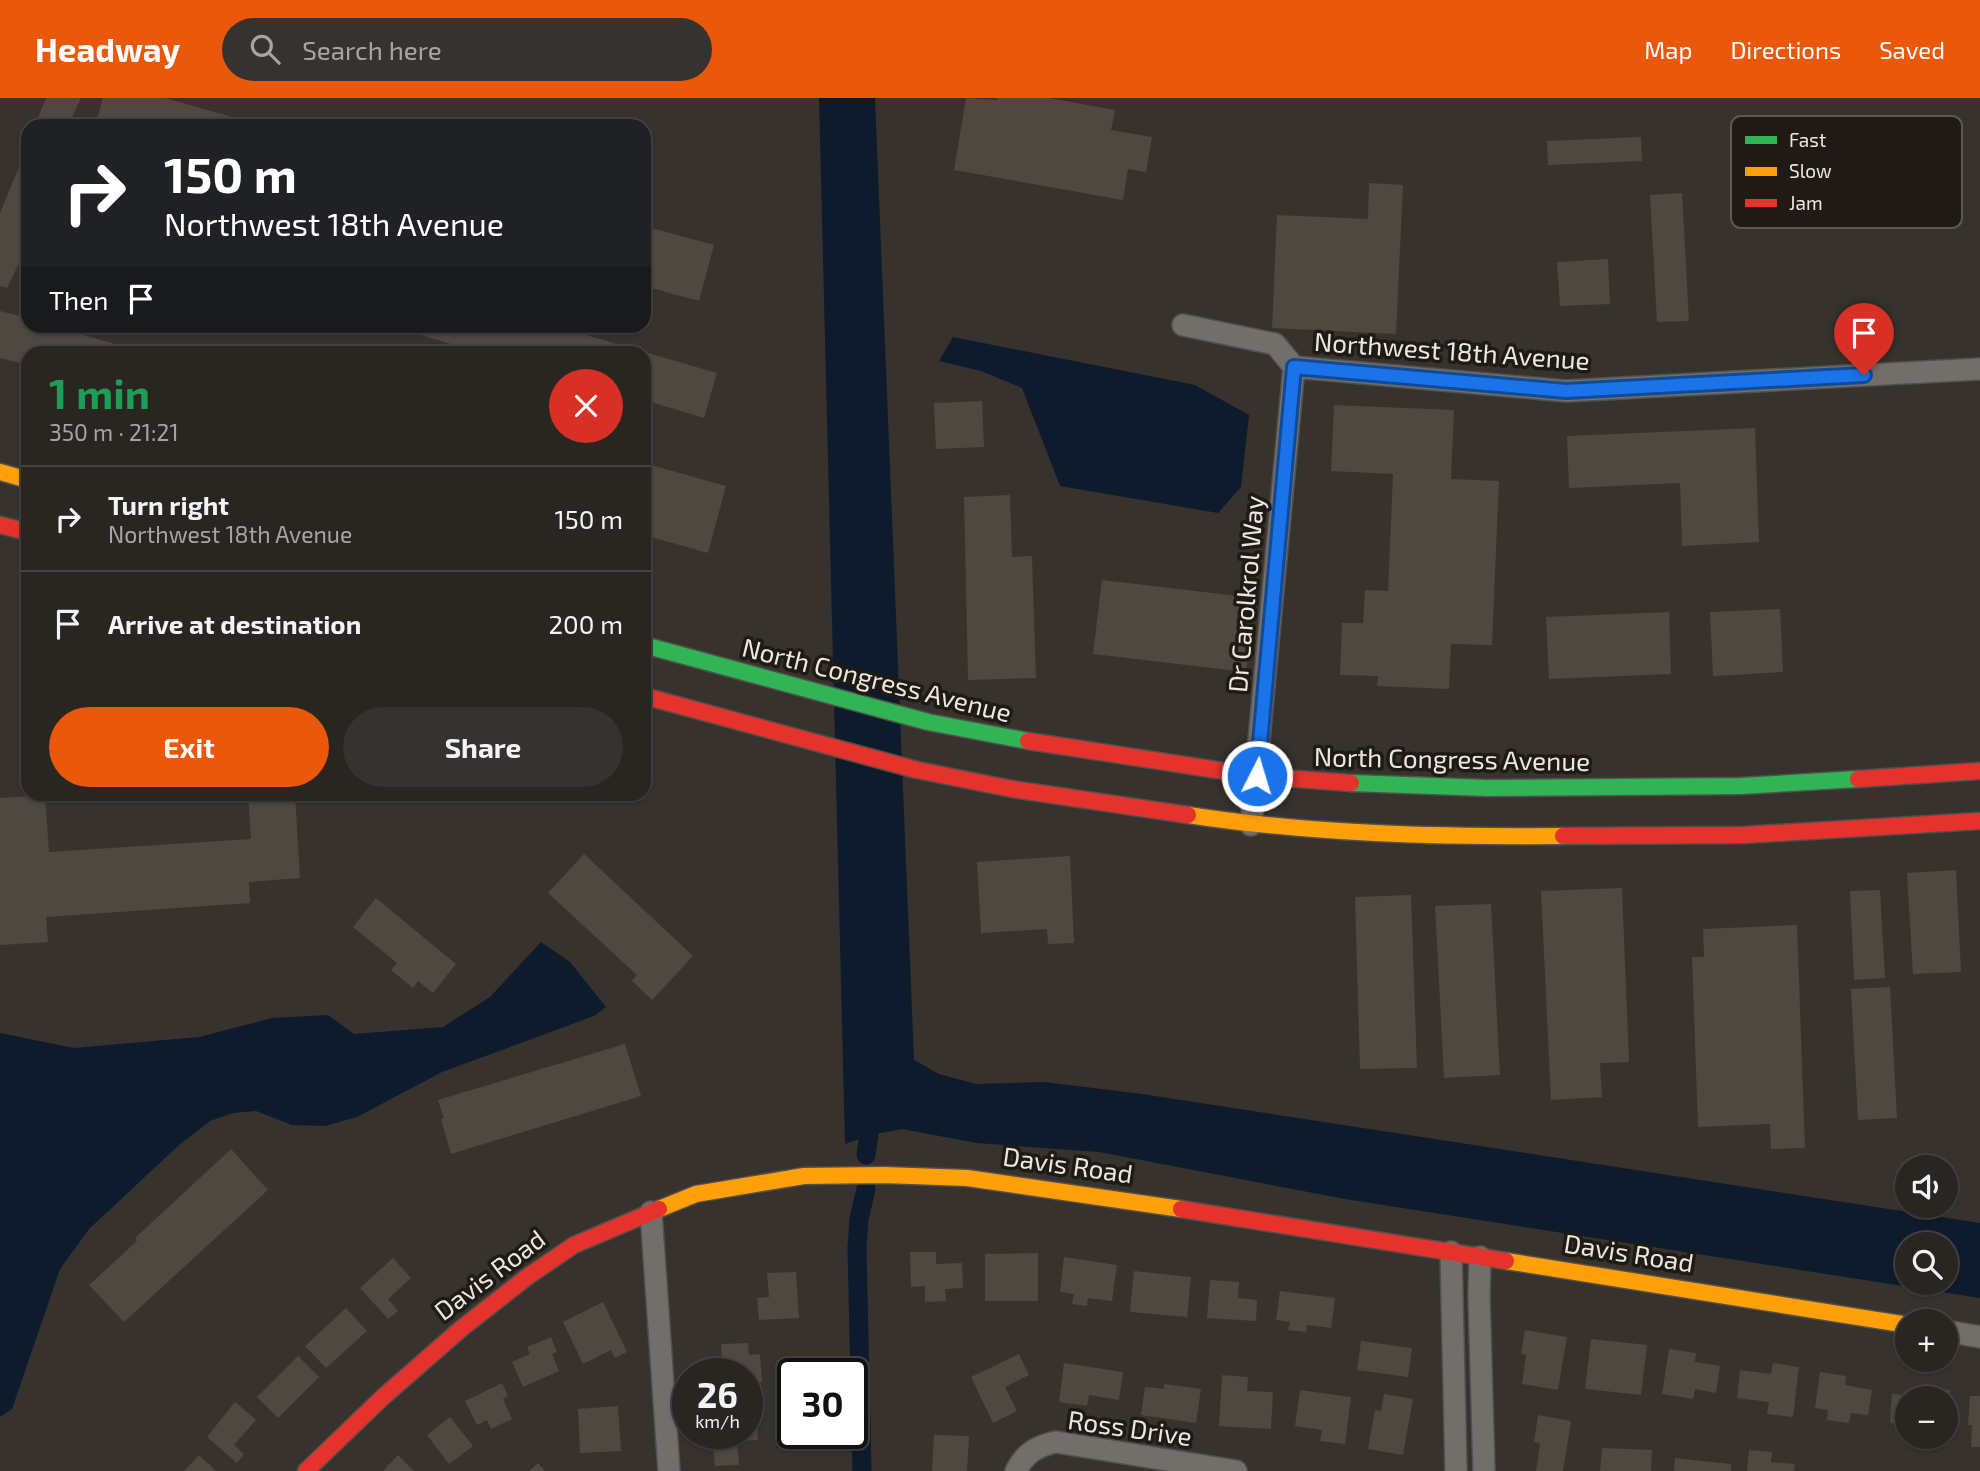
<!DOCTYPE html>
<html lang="en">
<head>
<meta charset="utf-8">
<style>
	:root { --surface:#292622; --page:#35322f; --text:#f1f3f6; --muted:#a5a5a5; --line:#454340; --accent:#ea580c }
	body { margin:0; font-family:"Exo 2",sans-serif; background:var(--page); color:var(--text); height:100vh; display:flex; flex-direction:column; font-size:26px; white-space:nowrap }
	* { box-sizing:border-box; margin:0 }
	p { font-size:23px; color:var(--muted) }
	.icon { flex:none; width:38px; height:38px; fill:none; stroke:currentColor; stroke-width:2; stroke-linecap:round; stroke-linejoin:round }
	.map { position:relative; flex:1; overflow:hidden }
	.panel { position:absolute; left:21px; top:248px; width:630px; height:455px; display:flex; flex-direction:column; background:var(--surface); border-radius:21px; box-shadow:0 2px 5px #0004,0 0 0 2px var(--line) }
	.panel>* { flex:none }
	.top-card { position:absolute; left:21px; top:21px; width:630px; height:214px; border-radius:21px; box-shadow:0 2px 5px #0004,0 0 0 2px var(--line); background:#202124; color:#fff; overflow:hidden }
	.buttons { position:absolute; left:1895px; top:1057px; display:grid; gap:14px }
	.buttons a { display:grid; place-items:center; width:63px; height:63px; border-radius:50%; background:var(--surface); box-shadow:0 2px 5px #0004,0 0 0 2px var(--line); font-size:35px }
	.speed { position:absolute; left:672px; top:1260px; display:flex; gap:14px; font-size:35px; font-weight:700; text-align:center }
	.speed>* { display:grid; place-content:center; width:91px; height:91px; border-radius:50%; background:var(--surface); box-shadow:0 2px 5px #0004,0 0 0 2px var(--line); line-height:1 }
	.speed small { font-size:18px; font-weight:400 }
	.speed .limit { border:4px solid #111; border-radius:10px; background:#fff; color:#111 }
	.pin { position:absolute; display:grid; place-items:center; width:60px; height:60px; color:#fff; margin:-72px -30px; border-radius:50% 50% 50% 0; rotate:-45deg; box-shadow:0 0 7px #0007 }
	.pin .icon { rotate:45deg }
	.me { position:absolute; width:77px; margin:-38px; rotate:5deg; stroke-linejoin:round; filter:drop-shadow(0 0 5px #0008) }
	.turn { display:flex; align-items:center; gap:24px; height:147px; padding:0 28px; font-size:32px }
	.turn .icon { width:91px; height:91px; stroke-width:2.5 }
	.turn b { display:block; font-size:49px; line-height:60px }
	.then { display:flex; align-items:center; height:66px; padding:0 28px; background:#0003; gap:14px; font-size:26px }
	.round { display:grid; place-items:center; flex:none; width:74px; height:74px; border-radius:37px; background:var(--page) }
	.headline { display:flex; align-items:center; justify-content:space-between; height:119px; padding:0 28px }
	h1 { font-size:42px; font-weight:700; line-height:52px; color:#1e9e55 }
	.button { display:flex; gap:14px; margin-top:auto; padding:14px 28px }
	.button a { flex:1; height:80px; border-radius:42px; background:var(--accent); color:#fff; font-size:28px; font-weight:700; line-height:80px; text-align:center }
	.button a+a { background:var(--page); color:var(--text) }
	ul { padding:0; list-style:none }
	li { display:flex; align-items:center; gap:21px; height:105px; padding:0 28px; border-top:2px solid var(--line) }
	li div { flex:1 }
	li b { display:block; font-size:26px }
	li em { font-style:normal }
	header { display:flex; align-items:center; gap:42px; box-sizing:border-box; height:98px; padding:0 35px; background:var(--accent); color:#fff }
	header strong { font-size:33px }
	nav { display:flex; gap:38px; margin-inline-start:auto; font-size:24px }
	.search { width:490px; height:63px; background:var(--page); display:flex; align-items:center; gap:18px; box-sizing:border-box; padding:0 24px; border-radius:38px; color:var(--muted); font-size:26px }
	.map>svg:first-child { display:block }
	.water { fill:#0e1b2d; fill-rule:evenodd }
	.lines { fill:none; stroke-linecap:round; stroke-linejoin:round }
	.canal { stroke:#0e1b2d; stroke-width:19 }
	.building { fill:#4e4841 }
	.street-casing { stroke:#534f4b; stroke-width:24 }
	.fast-casing { stroke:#534f4b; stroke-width:19 }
	.slow-casing { stroke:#534f4b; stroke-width:19 }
	.jam-casing { stroke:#534f4b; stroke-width:19 }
	.street { stroke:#726e6a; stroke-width:21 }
	.fast { stroke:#30b455; stroke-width:16 }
	.slow { stroke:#ff9f0a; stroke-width:16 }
	.jam { stroke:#e5322d; stroke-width:16 }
	.route-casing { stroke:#114b97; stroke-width:18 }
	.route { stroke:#1a73e8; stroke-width:12 }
	.labels { text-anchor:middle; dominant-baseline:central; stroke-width:7; stroke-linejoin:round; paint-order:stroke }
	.street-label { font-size:26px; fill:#ede7e2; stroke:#1f1a16 }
	.key { fill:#1f1a16; stroke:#5d5853; stroke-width:2 }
	.key-label { font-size:19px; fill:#ede7e2 }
</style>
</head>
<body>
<header>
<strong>Headway</strong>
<div class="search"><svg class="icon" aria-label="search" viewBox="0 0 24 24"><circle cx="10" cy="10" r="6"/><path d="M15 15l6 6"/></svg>Search here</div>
<nav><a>Map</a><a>Directions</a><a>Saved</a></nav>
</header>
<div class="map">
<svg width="1980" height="1373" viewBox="0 0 1980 1373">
	<rect width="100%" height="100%" fill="#37322d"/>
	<g class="water">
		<path d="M819 0H875L914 962 939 976 976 986 1044 984 1142 996 1980 1125V1200L1345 1101 1099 1054 977 1045 902 1031 870 1037 845 1046ZM1908 1146H1946V1185H1908Z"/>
		<path d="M953 239 1195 287 1249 317 1241 389 1218 415 1060 388 1022 290 981 273 939 263Z"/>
		<path d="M541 844 570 864 606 909 594 918 442 974 357 1019 325 1028 292 1027 256 1013 233 1015 210 1023 179 1047 89 1131 60 1171 12 1311 0 1319V935L74 950 199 939 272 920 328 917 354 936 443 929 490 899Z"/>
	</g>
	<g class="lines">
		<g class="canal">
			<path d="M866 1057 872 1013"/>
			<path d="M862 1373 857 1150 859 1121 866 1091"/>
		</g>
	</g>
	<g class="building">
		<path d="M46 0H81L68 28H35Z"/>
		<path d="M103 0H165L264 28H95Z"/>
		<path d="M966 0 997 2V0H1049L1115 12 1111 32 1152 39 1146 74 1128 71 1123 102 954 72Z"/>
		<path d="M1641 39 1642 63 1548 67 1547 43Z"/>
		<path d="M28 47V147L7 190 0 188V115Z"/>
		<path d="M1369 85 1403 87 1396 236 1272 230 1277 117 1368 121Z"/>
		<path d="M1682 95 1689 223 1657 224 1650 97Z"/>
		<path d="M644 128 714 147 699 203 644 188Z"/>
		<path d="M1608 161 1610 206 1560 208 1557 164Z"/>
		<path d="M0 213 28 220V228H53L149 256H28V267L0 260Z"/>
		<path d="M391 228H555L717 275 704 320 644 302V256H484Z"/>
		<path d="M982 303 984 349 936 351 934 305Z"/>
		<path d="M1334 307 1454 312 1451 381 1499 383 1492 547 1451 546 1449 591 1377 588 1378 578 1340 577 1342 525H1363L1365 492 1388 493 1393 376 1331 373Z"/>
		<path d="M1755 330 1759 444 1682 448 1680 385 1569 390 1567 338Z"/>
		<path d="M644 365 726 388 708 455 644 437Z"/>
		<path d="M1010 397 1012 459 1032 458 1036 580 968 582 964 399Z"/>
		<path d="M1102 482 1255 500 1246 574 1093 556Z"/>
		<path d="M1780 511 1783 574 1713 578 1710 514Z"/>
		<path d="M1669 514 1671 576 1549 581 1546 519Z"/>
		<path d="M248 696H295L300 780 249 784 250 805 46 819 48 844 0 847V700L45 697 49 754 251 741Z"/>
		<path d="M584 756 693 858 652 902 632 883 637 877 548 795Z"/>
		<path d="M1070 758 1074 845 1048 846 1047 831 981 835 977 764Z"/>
		<path d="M1956 772 1961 874 1913 876 1907 775Z"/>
		<path d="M1622 790 1629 964 1600 965 1602 999 1551 1002 1541 793Z"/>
		<path d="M1880 792 1885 880 1854 882 1850 793Z"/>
		<path d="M1411 797 1417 970 1360 971 1355 799Z"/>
		<path d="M376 800 456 866 433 895 418 883 413 890 391 872 397 865 353 829Z"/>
		<path d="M1491 806 1500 977 1444 980 1435 808Z"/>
		<path d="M1797 827 1805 1050 1771 1051 1770 1026 1698 1029 1692 859H1704L1703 831Z"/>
		<path d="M1890 889 1897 1020 1858 1022 1851 891Z"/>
		<path d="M625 946 641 998 451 1056 441 1021 444 1020 438 1002Z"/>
		<path d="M231 1051 268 1092 124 1224 89 1187 137 1143 135 1140Z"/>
		<path d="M910 1154H936V1166L962 1165 963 1190 945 1191 946 1203 925 1204V1188L911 1189Z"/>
		<path d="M1038 1155V1203H985V1156Z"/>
		<path d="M1064 1159 1117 1167 1112 1203 1088 1200 1087 1208 1072 1206 1074 1196 1060 1194Z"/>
		<path d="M393 1160 411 1180 388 1201 398 1213 388 1221 360 1190Z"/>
		<path d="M1134 1173 1191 1179 1187 1219 1130 1214Z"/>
		<path d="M796 1174 799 1220 759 1222 757 1200 769 1199 767 1175Z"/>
		<path d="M1210 1182 1239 1184 1238 1200 1257 1202 1256 1223 1207 1220Z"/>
		<path d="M1280 1193 1335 1200 1331 1230 1307 1227 1306 1234 1288 1232 1290 1224 1276 1222Z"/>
		<path d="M603 1204 627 1254 615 1260 611 1252 583 1266 563 1224Z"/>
		<path d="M346 1210 367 1233 326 1270 305 1248Z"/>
		<path d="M1525 1232 1567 1239 1558 1292 1522 1286 1526 1257 1521 1256Z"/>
		<path d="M551 1239 557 1254 552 1256 559 1273 523 1289 512 1264 530 1256 527 1249Z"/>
		<path d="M1591 1241 1647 1247 1641 1297 1585 1291Z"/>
		<path d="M1361 1243 1412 1250 1408 1279 1357 1272Z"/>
		<path d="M748 1245 749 1257 760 1256 762 1284H751L752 1300H747V1276H723L721 1246Z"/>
		<path d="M1669 1251 1696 1255 1695 1264 1720 1268 1716 1295 1695 1291 1693 1301 1662 1296Z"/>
		<path d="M1019 1256 1029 1277 1005 1289 1017 1313 993 1325 971 1279Z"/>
		<path d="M298 1258 319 1279 278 1320 257 1299Z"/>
		<path d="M1064 1265 1123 1274 1119 1302 1089 1297 1087 1308 1059 1304Z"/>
		<path d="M1773 1265 1799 1269 1793 1319 1767 1316 1769 1304 1737 1300 1740 1272 1771 1276Z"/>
		<path d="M1820 1274 1846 1278 1845 1287 1872 1292 1868 1317 1851 1315 1849 1325 1827 1322 1828 1312 1815 1310Z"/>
		<path d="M1222 1277 1248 1279 1247 1293 1273 1294 1271 1331 1219 1328Z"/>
		<path d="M502 1285 508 1298 503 1301 512 1321 491 1331 487 1322 477 1327 465 1303Z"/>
		<path d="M1164 1286 1201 1291 1196 1325 1141 1317 1145 1289 1164 1291Z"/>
		<path d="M1924 1290 1950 1292 1948 1325H1946V1300H1908V1327L1890 1325 1892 1296 1924 1298Z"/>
		<path d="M1300 1292 1351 1299 1345 1346 1320 1343 1322 1332 1295 1328Z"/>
		<path d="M1384 1296 1413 1301 1403 1357 1368 1351 1375 1312 1381 1313Z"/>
		<path d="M1970 1298H1980V1349H1971L1972 1327H1968Z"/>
		<path d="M235 1304 256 1322 234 1347 244 1356 237 1365 207 1339Z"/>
		<path d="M618 1308 621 1353 580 1355 578 1311Z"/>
		<path d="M756 1313 758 1342 737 1343 739 1367 715 1368 712 1335H747V1314Z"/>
		<path d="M1538 1317 1571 1323 1563 1373H1536L1540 1345 1534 1344Z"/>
		<path d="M450 1319 473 1348 449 1366 427 1337Z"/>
		<path d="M934 1337 969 1338 967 1373H932Z"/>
		<path d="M1602 1350 1652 1352 1651 1373H1600Z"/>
		<path d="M1749 1352 1772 1354 1771 1364 1795 1366 1794 1373H1747Z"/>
		<path d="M199 1357 216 1373H184Z"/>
		<path d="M398 1357 414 1373H383Z"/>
		<path d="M1675 1360 1731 1366V1373H1674Z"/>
		<path d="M538 1365 545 1373H529Z"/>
	</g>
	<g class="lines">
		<g class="street-casing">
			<g id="street">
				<path d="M1183 227 1275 246 1294 269 1566 293 1980 271"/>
				<path d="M1251 727 1294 269"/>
				<path d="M651 1114 669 1373"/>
				<path d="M1451 1154 1456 1373"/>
				<path d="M1480 1159 1479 1198 1484 1373"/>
				<path d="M1946 1233 1980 1239"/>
				<path d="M1016 1373C1025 1355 1037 1348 1056 1344L1236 1373"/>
			</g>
		</g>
		<g class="fast-casing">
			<g id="fast">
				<path d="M644 547 928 624 1028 643"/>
				<path d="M1351 685 1487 690 1741 688 1858 681"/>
			</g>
		</g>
		<g class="slow-casing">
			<g id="slow">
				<path d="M0 374 28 382"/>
				<path d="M1188 717C1312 736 1438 739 1563 738"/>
				<path d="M659 1111 696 1096 804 1078 884 1077 967 1080 1181 1111"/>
				<path d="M1506 1163 1908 1227"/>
			</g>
		</g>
		<g class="jam-casing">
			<g id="jam">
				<path d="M0 427 28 434"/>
				<path d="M644 598 917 672 1012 691 1188 717"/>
				<path d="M1028 643 1257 678 1351 685"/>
				<path d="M1858 681 1980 673"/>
				<path d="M1563 738 1743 737 1980 723"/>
				<path d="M1181 1111 1506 1163"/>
				<path d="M306 1373 383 1299 462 1230 527 1179 574 1147 659 1111"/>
			</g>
		</g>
		<use href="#street" class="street"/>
		<use href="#fast" class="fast"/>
		<use href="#slow" class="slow"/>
		<use href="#jam" class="jam"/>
	</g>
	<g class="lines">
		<g class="route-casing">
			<path id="route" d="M1257 678 1294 269 1566 293 1864 277"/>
		</g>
		<use href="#route" class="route"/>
	</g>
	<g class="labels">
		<g class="street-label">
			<text transform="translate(1452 252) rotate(4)">Northwest 18th Avenue</text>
			<text transform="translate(1245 496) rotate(-85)">Dr Carolkrol Way</text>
			<text transform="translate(877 581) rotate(14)">North Congress Avenue</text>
			<text transform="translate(1452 660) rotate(1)">North Congress Avenue</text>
			<text transform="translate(1068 1066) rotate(8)">Davis Road</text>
			<text transform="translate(1629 1154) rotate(9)">Davis Road</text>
			<text transform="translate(489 1176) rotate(-37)">Davis Road</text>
			<text transform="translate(1130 1329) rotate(8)">Ross Drive</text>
		</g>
	</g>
	<rect x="1731" y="18" width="231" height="112" rx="10" class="key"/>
	<rect x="1745" y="38" width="32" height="8" fill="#30b455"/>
	<rect x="1745" y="69" width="32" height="9" fill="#ff9f0a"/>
	<rect x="1745" y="101" width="32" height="8" fill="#e5322d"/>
	<g class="key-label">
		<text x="1789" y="49">Fast</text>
		<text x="1789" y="80">Slow</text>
		<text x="1789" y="112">Jam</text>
	</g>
</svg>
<div class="buttons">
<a><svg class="icon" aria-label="sound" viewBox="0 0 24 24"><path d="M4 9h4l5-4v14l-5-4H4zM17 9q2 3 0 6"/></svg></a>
<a><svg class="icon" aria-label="search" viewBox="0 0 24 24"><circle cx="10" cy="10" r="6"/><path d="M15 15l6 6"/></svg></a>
<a>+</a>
<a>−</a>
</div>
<div class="speed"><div>26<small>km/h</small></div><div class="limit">30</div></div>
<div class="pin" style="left:1864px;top:277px;background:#d93025"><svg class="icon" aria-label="arrive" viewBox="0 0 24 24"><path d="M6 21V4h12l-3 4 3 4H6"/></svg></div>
<svg class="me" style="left:1257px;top:678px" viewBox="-20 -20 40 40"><circle r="17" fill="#1a73e8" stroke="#fff" stroke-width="3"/><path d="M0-11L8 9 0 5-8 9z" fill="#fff"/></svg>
<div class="top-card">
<div class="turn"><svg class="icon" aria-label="right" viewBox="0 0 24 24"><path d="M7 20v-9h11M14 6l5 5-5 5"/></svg><div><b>150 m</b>Northwest 18th Avenue</div></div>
<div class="then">Then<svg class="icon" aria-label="arrive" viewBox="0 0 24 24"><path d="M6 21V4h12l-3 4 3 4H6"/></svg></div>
</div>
<section class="panel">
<div class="headline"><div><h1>1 min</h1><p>350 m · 21:21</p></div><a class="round" style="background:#d93025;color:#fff"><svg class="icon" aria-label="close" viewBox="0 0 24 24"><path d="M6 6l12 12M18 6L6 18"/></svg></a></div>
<ul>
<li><svg class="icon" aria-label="right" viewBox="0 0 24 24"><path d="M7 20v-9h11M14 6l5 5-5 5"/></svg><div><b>Turn right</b><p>Northwest 18th Avenue</p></div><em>150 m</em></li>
<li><svg class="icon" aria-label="arrive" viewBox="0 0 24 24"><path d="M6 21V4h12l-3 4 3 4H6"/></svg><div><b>Arrive at destination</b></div><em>200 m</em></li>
</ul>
<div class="button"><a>Exit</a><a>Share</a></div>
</section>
</div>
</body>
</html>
